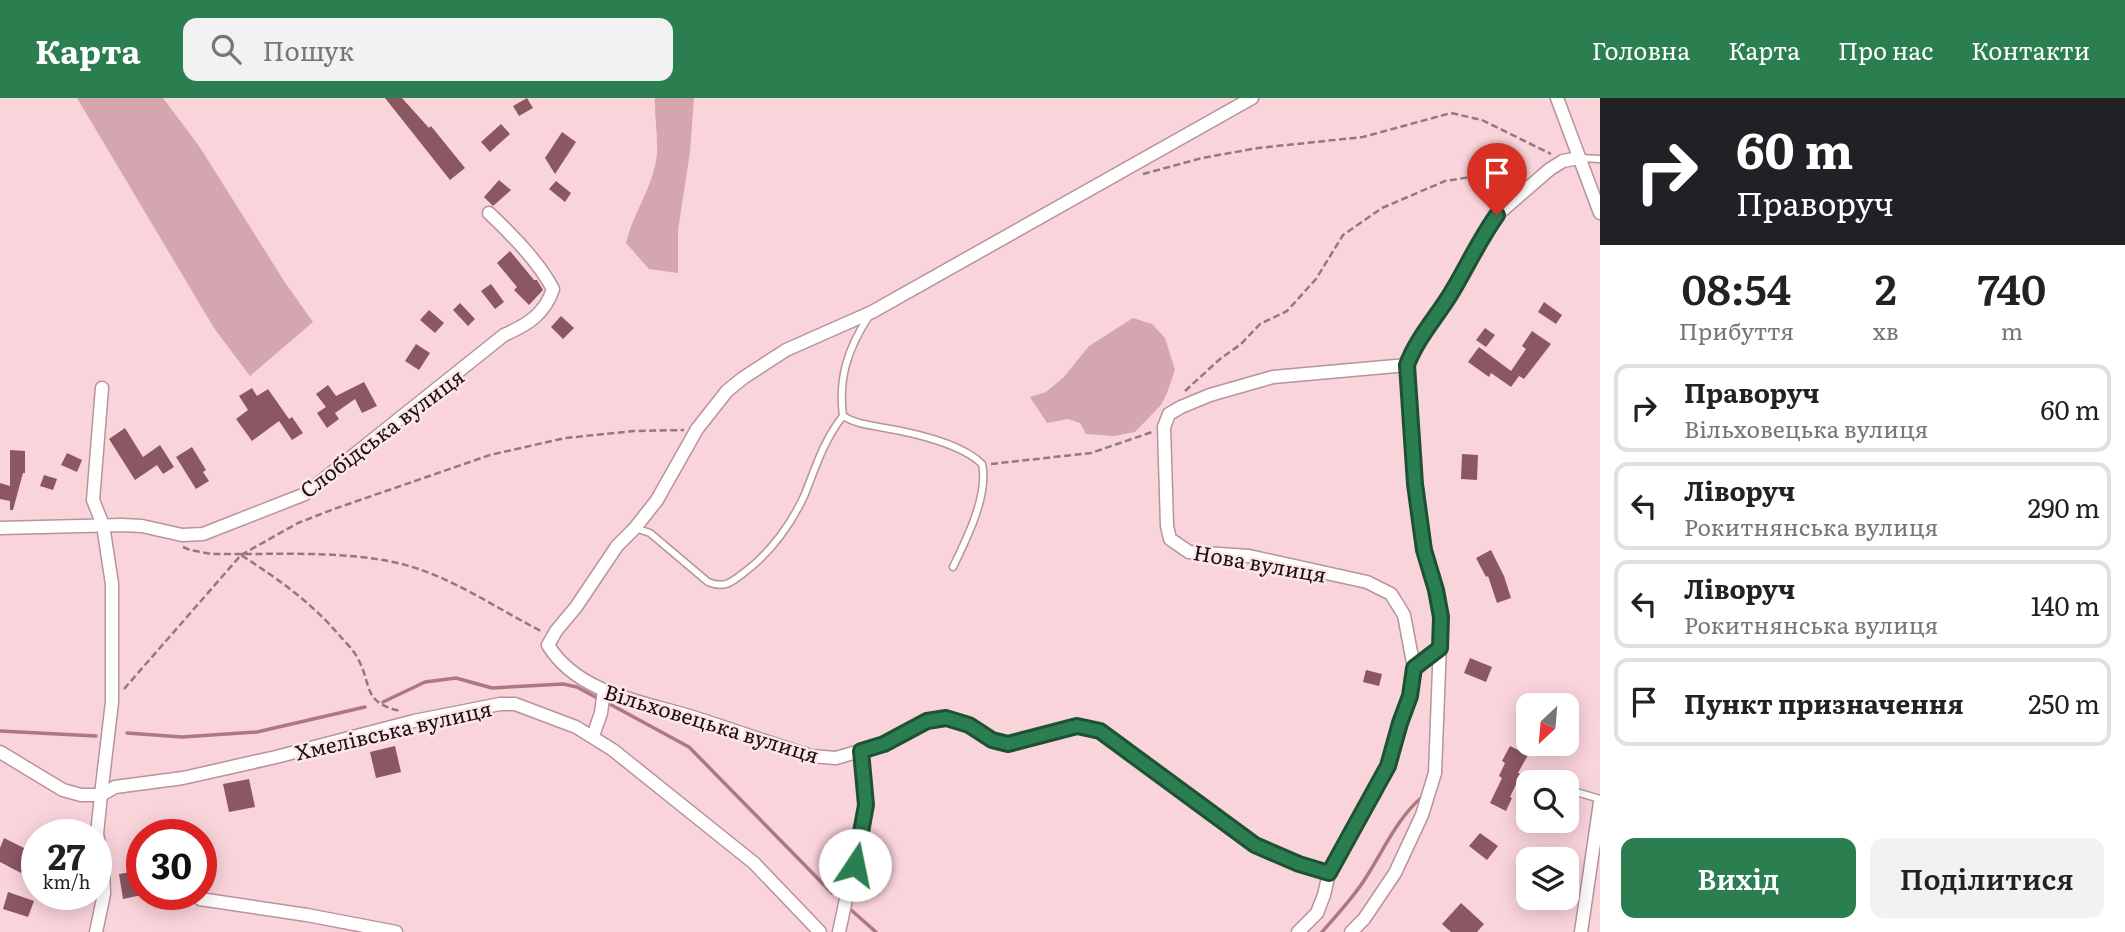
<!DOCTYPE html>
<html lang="uk">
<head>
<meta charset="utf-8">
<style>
	:root { --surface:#fff; --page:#f2f2f2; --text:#222; --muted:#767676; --line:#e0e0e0; --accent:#2b7e4f }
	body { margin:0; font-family:Literata,serif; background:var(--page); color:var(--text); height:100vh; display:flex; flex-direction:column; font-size:26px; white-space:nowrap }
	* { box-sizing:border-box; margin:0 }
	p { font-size:23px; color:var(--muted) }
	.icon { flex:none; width:38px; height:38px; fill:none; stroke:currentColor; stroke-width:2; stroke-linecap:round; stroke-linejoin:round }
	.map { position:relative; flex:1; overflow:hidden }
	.sheet { display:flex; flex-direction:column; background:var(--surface); width:525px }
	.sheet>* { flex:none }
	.banner { background:#202124; color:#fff; overflow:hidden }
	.needle { width:46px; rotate:206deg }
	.fabs { position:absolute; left:1516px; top:595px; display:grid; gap:14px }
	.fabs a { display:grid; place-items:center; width:63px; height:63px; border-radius:14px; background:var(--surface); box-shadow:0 4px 18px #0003; font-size:35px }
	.speed { position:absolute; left:21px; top:721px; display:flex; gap:14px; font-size:35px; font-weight:700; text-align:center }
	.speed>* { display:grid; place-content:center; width:91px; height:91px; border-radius:50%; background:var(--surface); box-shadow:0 4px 18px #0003; line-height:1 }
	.speed small { font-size:18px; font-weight:400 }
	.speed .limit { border:10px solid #d22; background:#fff; color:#111 }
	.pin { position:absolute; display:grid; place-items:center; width:60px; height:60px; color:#fff; margin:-72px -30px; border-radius:50% 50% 50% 0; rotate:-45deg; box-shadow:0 0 7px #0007 }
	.pin .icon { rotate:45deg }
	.me { position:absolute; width:77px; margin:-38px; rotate:11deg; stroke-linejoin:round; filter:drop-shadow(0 0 5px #0008) }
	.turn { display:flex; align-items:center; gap:24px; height:147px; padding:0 21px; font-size:32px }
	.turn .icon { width:91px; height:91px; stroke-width:2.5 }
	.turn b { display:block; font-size:49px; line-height:60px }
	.eta { display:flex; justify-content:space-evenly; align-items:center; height:119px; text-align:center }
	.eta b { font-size:42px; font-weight:600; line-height:49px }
	.action { display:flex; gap:14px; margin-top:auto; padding:14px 21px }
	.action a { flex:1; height:80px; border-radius:14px; background:var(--accent); color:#fff; font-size:28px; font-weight:600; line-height:80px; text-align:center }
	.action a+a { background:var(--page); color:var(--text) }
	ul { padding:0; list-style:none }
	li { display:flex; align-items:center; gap:21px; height:88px; margin:0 14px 10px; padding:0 7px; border:4px solid var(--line); border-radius:14px }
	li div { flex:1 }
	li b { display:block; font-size:26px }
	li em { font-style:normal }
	header { display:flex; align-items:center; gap:42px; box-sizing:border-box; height:98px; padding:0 35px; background:var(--accent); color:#fff }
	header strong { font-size:33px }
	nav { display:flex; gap:38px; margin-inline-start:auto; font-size:24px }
	.search { width:490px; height:63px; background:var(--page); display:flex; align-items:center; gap:18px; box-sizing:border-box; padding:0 24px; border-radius:14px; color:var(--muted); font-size:26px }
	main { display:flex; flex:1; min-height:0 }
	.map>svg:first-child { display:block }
	.green { fill:#d4a6af }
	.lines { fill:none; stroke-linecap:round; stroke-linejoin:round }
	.stream { stroke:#ae7883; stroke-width:3.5 }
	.building { fill:#8b5763 }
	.lane-casing { stroke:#b7939a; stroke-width:9 }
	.street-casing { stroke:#b7939a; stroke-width:15 }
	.path { stroke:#93797e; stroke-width:2.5; stroke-dasharray:7 3.5; stroke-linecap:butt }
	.lane { stroke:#fff; stroke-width:6 }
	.street { stroke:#fff; stroke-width:12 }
	.route-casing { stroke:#1c5233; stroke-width:18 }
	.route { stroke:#2b7e4f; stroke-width:12 }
	.labels { text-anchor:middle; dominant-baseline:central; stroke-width:5; stroke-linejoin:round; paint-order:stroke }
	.street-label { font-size:21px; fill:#1c1012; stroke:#fde6ea }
</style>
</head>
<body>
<header>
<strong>Карта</strong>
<div class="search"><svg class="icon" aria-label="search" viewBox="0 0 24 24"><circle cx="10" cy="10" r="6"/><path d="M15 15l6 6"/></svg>Пошук</div>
<nav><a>Головна</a><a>Карта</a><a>Про нас</a><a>Контакти</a></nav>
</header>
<main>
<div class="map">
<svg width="1600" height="834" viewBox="0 0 1600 834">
	<rect width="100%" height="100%" fill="#fad4db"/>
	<g class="green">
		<path d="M77 0H163L199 48 284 183 313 224 250 278 214 230Z"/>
		<path d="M655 0H694L690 54 678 132V175L649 171 626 145C632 119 647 98 654 72 661 49 654 24 655 0Z"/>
		<path d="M1133 220 1152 226 1165 240 1175 272 1167 295 1161 307 1135 334 1114 338 1086 336 1080 325 1068 321 1047 325 1030 299 1046 294 1064 279 1089 248Z"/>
	</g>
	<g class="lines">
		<g class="stream">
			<path d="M383 604 425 584 456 580 492 590 563 586 577 589 599 601"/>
			<path d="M606 604 689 649 832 795"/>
			<path d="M0 633 96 638"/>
			<path d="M127 635 182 639 257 634 365 609"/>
			<path d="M850 811 876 834"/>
			<path d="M1322 834C1336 818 1351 802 1363 784 1382 756 1396 721 1422 699"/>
		</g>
	</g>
	<g class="building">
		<path d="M385 0H402L429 30 431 28 465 70 450 82Z"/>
		<path d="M527 0 533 10 519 18 513 8Z"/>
		<path d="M501 26 510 36 490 54 481 44Z"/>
		<path d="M562 34 576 44 555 76 545 60Z"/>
		<path d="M499 82 511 92 493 108 484 99Z"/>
		<path d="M556 83 571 95 565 104 549 91Z"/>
		<path d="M510 153 534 182H537L543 192 529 207 514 192 517 189 497 165Z"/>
		<path d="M491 186 504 204 495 211 481 193Z"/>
		<path d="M1544 204 1562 217 1556 226 1538 214Z"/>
		<path d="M460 205 475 221 468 228 453 212Z"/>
		<path d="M429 212 444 225 435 235 420 222Z"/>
		<path d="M561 218 574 230 563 241 551 229Z"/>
		<path d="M1485 230 1495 237 1486 249 1476 242Z"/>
		<path d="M1532 233 1551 246 1524 281 1519 278 1511 289 1491 275 1489 279 1468 264 1479 249 1511 273 1526 251 1522 248Z"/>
		<path d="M416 246 430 255 419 272 405 263Z"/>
		<path d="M364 284 377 308 362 315 355 301 335 315 339 321 327 330 317 315 326 309 316 296 328 287 336 298Z"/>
		<path d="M252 290 257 298 268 291 289 321 292 319 303 335 292 342 279 323 252 343 236 321 248 312 239 298Z"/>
		<path d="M125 330 143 359 160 347 174 369 163 376 157 367 135 382 109 341Z"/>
		<path d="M192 349 206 372 203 374 209 383 196 391 176 359Z"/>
		<path d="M10 352 25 353V375H23L13 412H10V403L0 401V385L10 388Z"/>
		<path d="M67 355 82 362 77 374 61 367Z"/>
		<path d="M1462 356 1478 357 1477 382 1461 381Z"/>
		<path d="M44 377 57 381 53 392 40 388Z"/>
		<path d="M1491 452 1504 478 1511 500 1497 505 1488 478 1486 479 1476 460Z"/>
		<path d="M1470 560 1492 569 1486 584 1464 575Z"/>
		<path d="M1366 572 1382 576 1379 588 1363 584Z"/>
		<path d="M395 648 401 674 376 680 370 654Z"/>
		<path d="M1510 648 1528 657 1518 675 1521 676 1510 699 1512 700 1506 713 1490 705 1502 680 1499 678 1505 665 1502 663Z"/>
		<path d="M249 681 255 709 229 714 223 686Z"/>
		<path d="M1480 735 1498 748 1487 762 1469 748Z"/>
		<path d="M4 740 30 753 21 775 0 764V750Z"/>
		<path d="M142 772V797L123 801 119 776Z"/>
		<path d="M8 794 34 803 28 819 3 811Z"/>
		<path d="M40 796H84L71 809 63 800 58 808Z"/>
		<path d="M1461 805 1484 826 1477 834H1451L1442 826Z"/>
	</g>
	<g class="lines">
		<g class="lane-casing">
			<g id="lane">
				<path d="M1579 60 1600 61"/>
				<path d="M869 218C848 250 838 280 843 318 856 326 870 327 885 330 914 335 962 346 982 366 989 397 966 442 953 469"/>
				<path d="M635 430 650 435 708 484C725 491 732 484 746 473 771 454 792 425 805 396 816 368 824 342 843 318"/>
				<path d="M1538 681 1547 684"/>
				<path d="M1566 691 1600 701"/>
			</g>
		</g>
		<g class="street-casing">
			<g id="street">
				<path d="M1252 0 872 214 786 252 743 280 727 293 697 331 657 402 635 430 617 448 576 509 556 533 548 547C579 598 648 604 699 621 736 633 773 646 811 658L836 660 884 646 927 623 946 620 969 627 992 642 1008 646 1077 628 1100 633 1256 747 1299 766 1329 775"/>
				<path d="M1557 0 1600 115"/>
				<path d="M0 430 122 427 142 428 182 437 203 436 305 396 504 237C527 227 545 216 553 191 538 163 512 137 489 115"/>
				<path d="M1414 570 1440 550"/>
				<path d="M593 638 601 615 604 592"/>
				<path d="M0 654 63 692 81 697H101L97 736 103 767 104 796 96 834"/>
				<path d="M101 697 115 689 183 680 276 659 414 623 500 606H515L576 629 613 652 754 765 820 834"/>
				<path d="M101 697 112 604V486L103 427 93 402 102 290"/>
				<path d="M200 801 307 817 396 834"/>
				<path d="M839 834 866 707 861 653"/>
				<path d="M1298 834 1317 815 1324 797 1329 775 1388 668 1410 598 1414 570 1404 517 1391 496 1367 484 1249 458 1189 454 1170 441 1167 428 1164 329 1169 316 1181 309 1210 297 1273 279 1407 267"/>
				<path d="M1351 834 1364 821 1395 775 1422 717 1435 675 1441 519 1436 492 1424 452 1415 386 1407 267 1412 252 1450 198 1484 135 1497 117 1550 71 1563 63 1579 60"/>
				<path d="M1581 834 1600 704"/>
			</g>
		</g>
		<g class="path">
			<path d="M1143 76 1202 60 1258 50 1363 39 1451 15 1482 22 1551 56"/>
			<path d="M1185 293 1220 261 1241 246 1260 226 1287 213 1316 181 1343 137 1382 110 1445 83 1503 74 1522 78"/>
			<path d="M991 366 1091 355 1152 334"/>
			<path d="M183 449 190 452 211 456C272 457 350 451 409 468 457 482 499 512 543 534"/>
			<path d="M241 457 298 425 334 411 490 357 565 340 634 333 684 332"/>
			<path d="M124 591 241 457C278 481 311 504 340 538 345 544 353 551 357 559 373 587 361 604 400 613"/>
		</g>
		<use href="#lane" class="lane"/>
		<use href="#street" class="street"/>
	</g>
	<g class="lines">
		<g class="route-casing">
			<path id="route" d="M855 767 866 707 861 653 884 646 927 623 946 620 969 627 992 642 1008 646 1077 628 1100 633 1255 747 1299 766 1329 775 1388 668 1400 625 1410 598 1414 570 1440 550 1441 519 1436 492 1424 452 1415 386 1407 267C1416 242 1435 221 1450 197 1466 171 1479 142 1497 117"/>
		</g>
		<use href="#route" class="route"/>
	</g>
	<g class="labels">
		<g class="street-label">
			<text transform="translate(381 334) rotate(-37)">Слобідська вулиця</text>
			<text transform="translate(1260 464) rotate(10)">Нова вулиця</text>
			<text transform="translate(712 624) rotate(17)">Вільховецька вулиця</text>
			<text transform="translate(393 631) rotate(-13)">Хмелівська вулиця</text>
		</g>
	</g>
</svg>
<div class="fabs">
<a><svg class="needle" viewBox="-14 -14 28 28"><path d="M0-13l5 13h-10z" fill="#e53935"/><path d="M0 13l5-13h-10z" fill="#767676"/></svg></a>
<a><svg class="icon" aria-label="search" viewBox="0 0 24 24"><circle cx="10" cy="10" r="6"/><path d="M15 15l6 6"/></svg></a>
<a><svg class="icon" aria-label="layers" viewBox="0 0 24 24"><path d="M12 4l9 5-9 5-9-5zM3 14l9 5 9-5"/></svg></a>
</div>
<div class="speed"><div>27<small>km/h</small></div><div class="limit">30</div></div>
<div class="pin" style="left:1497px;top:117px;background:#d93025"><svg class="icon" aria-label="arrive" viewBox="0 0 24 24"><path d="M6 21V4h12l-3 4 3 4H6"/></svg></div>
<svg class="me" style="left:855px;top:767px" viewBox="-20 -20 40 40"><circle r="19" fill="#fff"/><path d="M0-13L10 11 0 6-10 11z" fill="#2b7e4f"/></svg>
</div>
<section class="sheet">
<div class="banner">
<div class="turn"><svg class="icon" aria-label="right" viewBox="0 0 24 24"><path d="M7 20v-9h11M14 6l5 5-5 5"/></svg><div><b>60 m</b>Праворуч</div></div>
</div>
<div class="eta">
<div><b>08:54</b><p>Прибуття</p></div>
<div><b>2</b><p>хв</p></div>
<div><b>740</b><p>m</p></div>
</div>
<ul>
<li><svg class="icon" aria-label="right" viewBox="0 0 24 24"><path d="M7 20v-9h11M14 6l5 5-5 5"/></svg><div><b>Праворуч</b><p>Вільховецька вулиця</p></div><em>60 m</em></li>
<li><svg class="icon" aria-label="left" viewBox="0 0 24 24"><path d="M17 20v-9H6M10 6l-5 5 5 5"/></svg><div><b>Ліворуч</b><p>Рокитнянська вулиця</p></div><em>290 m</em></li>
<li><svg class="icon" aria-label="left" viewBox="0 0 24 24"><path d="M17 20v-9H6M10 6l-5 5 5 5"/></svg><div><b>Ліворуч</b><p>Рокитнянська вулиця</p></div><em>140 m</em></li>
<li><svg class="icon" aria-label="arrive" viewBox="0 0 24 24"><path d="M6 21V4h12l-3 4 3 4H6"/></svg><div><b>Пункт призначення</b></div><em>250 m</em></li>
</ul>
<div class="action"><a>Вихід</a><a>Поділитися</a></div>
</section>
</main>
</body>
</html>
